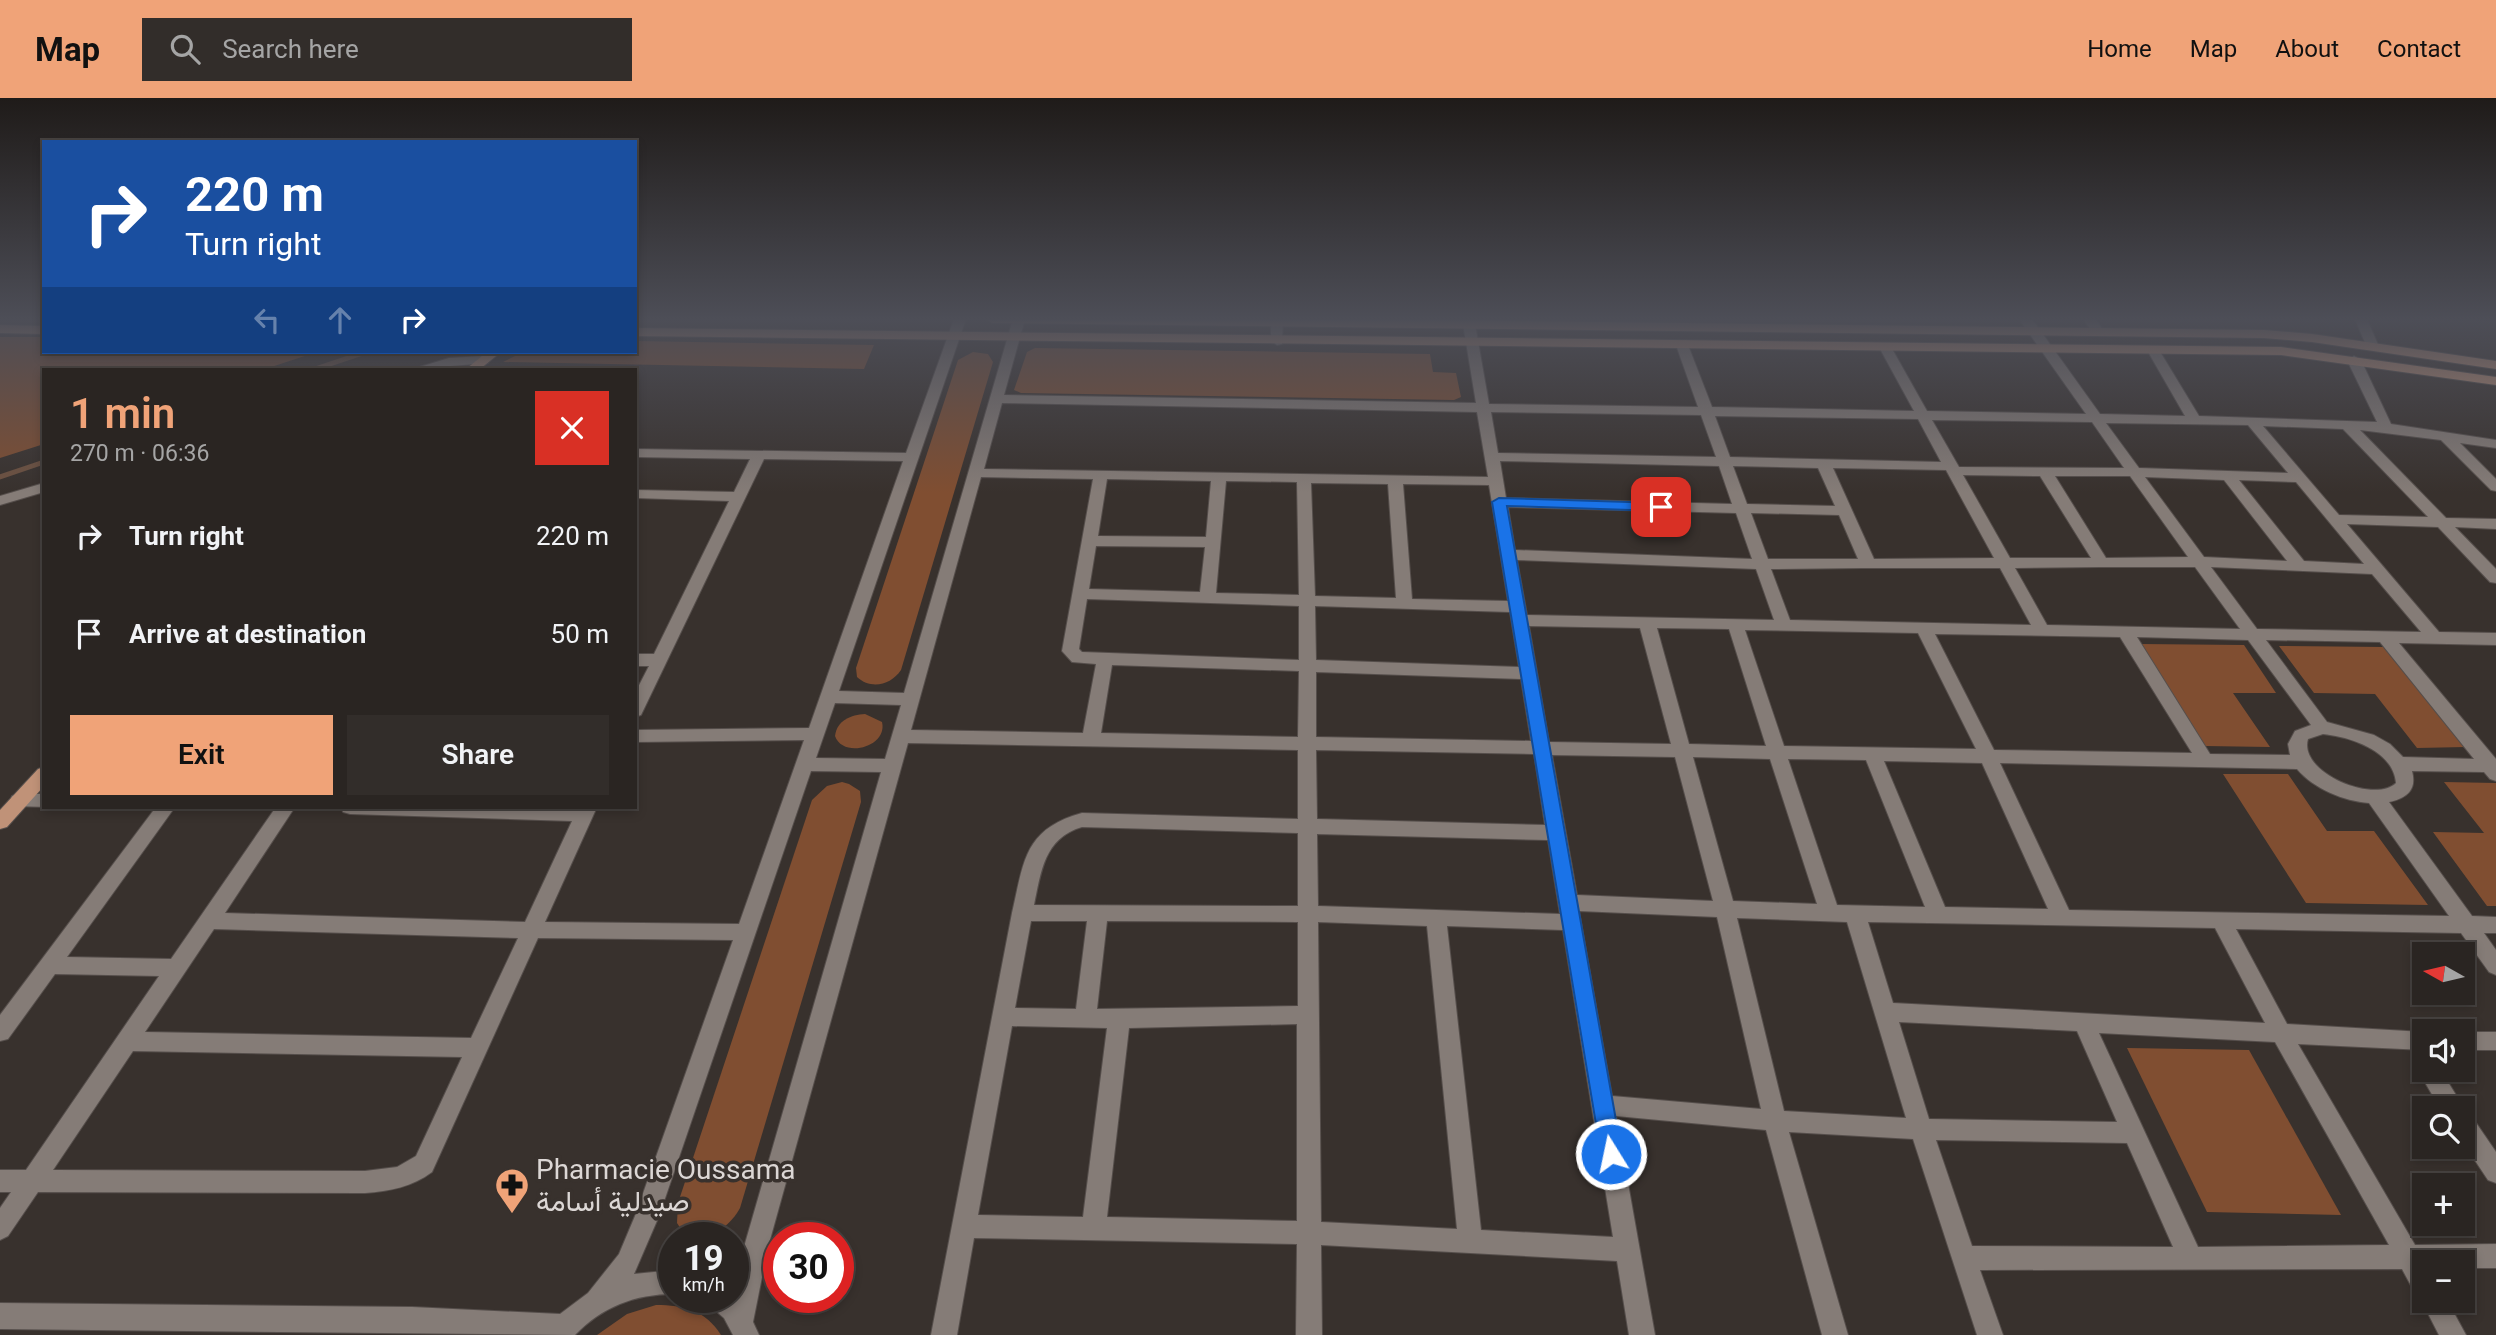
<!DOCTYPE html>
<html lang="en">
<head>
<meta charset="utf-8">
<style>
	:root { --surface:#2a2522; --page:#322d2a; --text:#f1f3f6; --muted:#a5a5a5; --line:#464240; --accent:#f0a378 }
	body { margin:0; font-family:Roboto,Vazirmatn,sans-serif; background:var(--page); color:var(--text); height:100vh; display:flex; flex-direction:column; font-size:26px; white-space:nowrap }
	* { box-sizing:border-box; margin:0 }
	p { font-size:23px; color:var(--muted) }
	.icon { flex:none; width:38px; height:38px; fill:none; stroke:currentColor; stroke-width:2; stroke-linecap:round; stroke-linejoin:round }
	.map { position:relative; flex:1; overflow:hidden }
	.drawer { position:absolute; left:42px; top:270px; width:595px; height:441px; display:flex; flex-direction:column; background:var(--surface); border-radius:0px; box-shadow:0 4px 10px #0003,0 0 0 2px var(--line) }
	.drawer>* { flex:none }
	.top-card { position:absolute; left:42px; top:42px; width:595px; height:214px; border-radius:0px; box-shadow:0 4px 10px #0003,0 0 0 2px var(--line); background:#1a4fa0; color:#fff; overflow:hidden }
	.needle { width:46px; rotate:278deg }
	.buttons { position:absolute; left:2412px; top:844px; display:grid; gap:14px }
	.buttons a { display:grid; place-items:center; width:63px; height:63px; border-radius:0px; background:var(--surface); box-shadow:0 4px 10px #0003,0 0 0 2px var(--line); font-size:35px }
	.speed { position:absolute; left:658px; top:1124px; display:flex; gap:14px; font-size:35px; font-weight:700; text-align:center }
	.speed>* { display:grid; place-content:center; width:91px; height:91px; border-radius:50%; background:var(--surface); box-shadow:0 4px 10px #0003,0 0 0 2px var(--line); line-height:1 }
	.speed small { font-size:18px; font-weight:400 }
	.speed .limit { border:10px solid #d22; background:#fff; color:#111 }
	.pin { position:absolute; display:grid; place-items:center; width:60px; height:60px; color:#fff; margin:-30px; border-radius:14px; box-shadow:0 4px 10px #0006 }
	.me { position:absolute; width:77px; margin:-38px; rotate:350deg; stroke-linejoin:round; filter:drop-shadow(0 0 5px #0008) }
	.turn { display:flex; align-items:center; gap:24px; height:147px; padding:0 28px; font-size:32px }
	.turn .icon { width:91px; height:91px; stroke-width:2.5 }
	.turn b { display:block; font-size:49px; line-height:60px }
	.lanes { display:flex; align-items:center; height:66px; padding:0 28px; background:#0003; justify-content:center; gap:35px; direction:ltr }
	.lanes .off { opacity:.35 }
	.round { display:grid; place-items:center; flex:none; width:74px; height:74px; border-radius:0px; background:var(--page) }
	.head { display:flex; align-items:center; justify-content:space-between; height:119px; padding:0 28px }
	h1 { font-size:42px; font-weight:600; line-height:52px; color:var(--accent) }
	.action { display:flex; gap:14px; margin-top:auto; padding:14px 28px }
	.action a { flex:1; height:80px; border-radius:0px; background:var(--accent); color:#111; font-size:28px; font-weight:600; line-height:80px; text-align:center }
	.action a+a { background:var(--page); color:var(--text) }
	ul { padding:0; list-style:none }
	li { display:flex; align-items:center; gap:21px; height:98px; padding:0 28px }
	li div { flex:1 }
	li b { display:block; font-size:26px }
	li em { font-style:normal }
	header { display:flex; align-items:center; gap:42px; box-sizing:border-box; height:98px; padding:0 35px; background:var(--accent); color:#111 }
	header strong { font-size:33px }
	nav { display:flex; gap:38px; margin-inline-start:auto; font-size:24px }
	.search { width:490px; height:63px; background:var(--page); display:flex; align-items:center; gap:18px; box-sizing:border-box; padding:0 24px; border-radius:0px; color:var(--muted); font-size:26px }
	.map>svg:first-child { display:block }
	.green { fill:#804e31 }
	.lines { fill:none; stroke-linecap:round; stroke-linejoin:round }
	.stream { stroke:#6d5140; stroke-width:5 }
	.minor-casing { stroke:#554e4b; stroke-width:2 }
	.major-casing { stroke:#554e4b; stroke-width:2 }
	.minor { fill:#857c77; fill-rule:evenodd }
	.major { fill:#c09278; fill-rule:evenodd }
	.route { fill:#1a73e8; stroke:#114b97; stroke-width:2 }
	.labels { text-anchor:middle; dominant-baseline:central; stroke-width:7; stroke-linejoin:round; paint-order:stroke }
	.near-poi-label { font-size:28px; fill:#dcd7d5; stroke:#38312d; text-anchor:start }
</style>
</head>
<body>
<header>
<strong>Map</strong>
<div class="search"><svg class="icon" aria-label="search" viewBox="0 0 24 24"><circle cx="10" cy="10" r="6"/><path d="M15 15l6 6"/></svg>Search here</div>
<nav><a>Home</a><a>Map</a><a>About</a><a>Contact</a></nav>
</header>
<div class="map">
<svg width="2496" height="1237" viewBox="0 0 2496 1237">
	<rect width="100%" height="100%" fill="#38312d"/>
	<g class="green">
		<path d="M0 239H44V254H317L265 271H44V346L0 360Z"/>
		<path d="M635 243 874 247 864 271 503 264 523 254H635Z"/>
		<path d="M1035 250 1430 256 1433 274 1456 275 1461 299 1454 302 1021 295 1014 292 1027 254Z"/>
		<path d="M973 254 988 256 993 264 901 572C891 587 871 592 857 579L856 570 958 262Z"/>
		<path d="M2140 546 2244 547 2276 595H2233L2270 649 2205 648Z"/>
		<path d="M2279 548 2384 549 2466 649 2417 650 2375 596 2314 595Z"/>
		<path d="M865 616 882 624C888 649 843 661 835 638 837 622 851 617 865 616Z"/>
		<path d="M2223 676H2288L2327 733H2374L2428 807 2306 805Z"/>
		<path d="M842 684 849 686 860 693 861 704 740 1110C728 1133 694 1153 677 1125L678 1105 812 702 827 688Z"/>
		<path d="M2444 684 2496 685V808H2487L2433 734 2484 735Z"/>
		<path d="M2127 950 2249 952 2341 1117 2207 1114Z"/>
		<path d="M656 1207C684 1207 705 1212 721 1237H597L627 1216Z"/>
	</g>
	<g class="lines">
		<g class="stream">
			<path d="M315 271 366 254"/>
			<path d="M0 379 44 364"/>
		</g>
		<g class="minor-casing">
			<g id="minor">
				<path d="M954 221H966L839 593 904 595 1013 221H1025L1004 297 1476 305 1463 226 1469 222 1475 226 1489 306 1698 309 1676 247 1682 243 1688 247 1712 309 1914 313 1879 249 1885 245 1891 249 1927 313 2086 316 2019 221H2032L2100 316 2185 318 2147 252 2153 248 2159 252 2199 318 2377 324 2347 262 2354 258 2361 262 2391 326 2496 342V350L2460 345 2496 381V393L2491 392 2441 342 2360 332 2446 420 2496 421V431L2455 429 2496 471V485L2490 484 2438 429 2347 426 2439 534 2496 535V547L2399 545 2496 661V683L2490 681 2484 674 2412 673C2417 692 2407 700 2389 704L2472 818 2496 819V835H2484L2496 852V877L2489 874 2461 835 2236 831 2287 926 2424 934V952L2298 946 2415 1147 2496 1146V1170H2462V1164H2424V1202H2447L2466 1237H2439L2421 1202 2422 1198 2415 1195 2402 1171 1980 1172 2003 1237H1977L1913 1041 1789 1034 1848 1237H1822L1766 1032 1616 1018 1655 1237H1629L1617 1163 1321 1147 1322 1237H1296L1297 1146 974 1140 957 1237H931L1012 815C1024 763 1024 731 1082 715L1298 721V652L908 645 768 1149 753 1224 759 1237H733L724 1220 710 1208 707 1199H733L744 1149 881 674 811 673 659 1118 634 1176 674 1172V1196C635 1196 602 1209 575 1237L0 1231V1205L412 1209 560 1216 588 1195 619 1156 635 1118 733 842 538 840 432 1074C412 1089 390 1093 365 1095L38 1094 8 1138 0 1142V1110L11 1094H0V1072H26L159 878 55 876 8 941 0 943V917L156 709H175L67 859 171 861 276 709H295L225 815 525 824 572 723 350 716 343 714 341 709H597L545 824 739 826 804 642 635 644V632L809 630 903 363 764 361 641 617 635 619V595L649 568H635V556H654L729 403 635 400V392L734 394 750 361 635 359V351L906 355ZM1002 305 1477 314 1488 379 984 371ZM1491 314 1701 317 1716 359 1498 355ZM1715 318 1918 321 1941 364 1730 359ZM1932 322 2092 324 2124 370 1959 369ZM2106 325 2248 327 2288 375 2139 370ZM2263 328 2343 331 2428 419 2339 417ZM1500 363 1719 368 1732 406 1506 400ZM1733 368 1818 370 1835 408 1747 406ZM1833 370 1946 372 1994 460 1874 461ZM1963 377 2040 378 2091 460H2010ZM2055 378H2130L2188 459 2106 460ZM981 379 1093 381 1062 553 1072 564 1096 566 1083 635 911 632ZM2145 379 2224 382 2287 463 2204 459ZM1107 381 1211 383 1206 439 1098 438ZM2239 382 2296 384 2364 466 2304 463ZM1226 383 1297 384 1299 497 1216 495ZM1311 385 1388 386 1396 500 1315 498ZM1403 386 1489 387 1508 503 1412 501ZM1508 409 1736 415 1752 461 1515 452ZM1751 415 1839 417 1858 461H1768ZM1096 448 1205 449 1200 494 1089 491ZM1517 462 1756 471 1774 522 1527 517ZM2100 469H2195L2240 531 2047 527 2015 470ZM2211 469 2372 476 2421 534 2257 531ZM1863 470H2000L2031 527 1790 522 1771 471ZM1087 501 1299 508V562L1082 554 1079 551ZM1315 508 1510 514 1519 569 1316 562ZM1529 528 1640 530 1671 646 1549 644ZM1657 530 1729 531 1766 648 1689 646ZM1745 532 1918 535 1976 651 1784 648ZM1935 536 2120 539 2192 655 1994 652ZM2137 539 2248 542 2311 627 2295 633 2288 646 2290 657 2210 656ZM2266 542 2380 544 2474 661 2403 659 2390 646 2374 637 2327 624ZM1112 567 1299 573 1298 639 1101 635ZM1316 574 1521 581 1531 643 1316 639ZM835 605 901 607 885 661 816 660ZM2323 636C2350 639 2393 652 2396 685 2375 706 2298 675 2308 641ZM1316 652 1534 656 1545 727 1317 721ZM1552 657 1675 659 1713 803 1577 797ZM1693 659 1770 661 1817 806 1733 803ZM1788 661 1866 662 1925 809 1837 807ZM1884 663 1982 665 2048 811 1945 809ZM2000 665 2297 671C2314 691 2344 703 2369 705L2449 818 2069 812ZM1082 729 1298 735V808L1034 807C1041 774 1044 740 1082 729ZM1317 736 1548 742 1560 816 1318 808ZM1579 813 1717 819 1761 1011 1612 998ZM1737 820 1847 824 1906 1020 1784 1013ZM1031 823H1087L1076 911 1015 910ZM1107 823 1298 824V908L1097 911ZM1318 824 1427 828 1457 1131 1321 1124ZM1868 824 2215 830 2265 925 1893 905ZM1447 828 1563 832 1613 1139 1481 1132ZM214 831 518 840 471 940 145 934ZM1899 924 2077 933 2117 1024 1929 1021ZM1297 926V1123L1107 1119 1129 930ZM1012 928 1107 930 1083 1119 978 1117ZM2099 935 2275 944 2389 1147 2198 1149ZM133 953 462 959 416 1058 397 1069 365 1073 53 1072ZM1936 1042 2127 1045 2173 1149 1972 1148Z"/>
				<path d="M1271 221H1283L1282 246 1277 247 1271 243Z"/>
				<path d="M2083 221H2096L2104 234 2102 237H2094Z"/>
				<path d="M2355 221H2367L2379 249 2378 252H2368Z"/>
				<path d="M483 258 488 259V265L413 271 449 260Z"/>
				<path d="M44 385V394L0 407V398Z"/>
				<path d="M19 696H44V709H48L12 708 10 703 12 698Z"/>
				<rect x="2462" y="934" width="34" height="18"/>
				<path d="M2424 963V971H2440L2464 1010 2463 1013 2470 1016 2496 1054V1085L2488 1082 2462 1043V1010H2440L2417 971Z"/>
			</g>
		</g>
		<g class="major-casing">
			<g id="major">
				<path d="M986 221H1347L2264 232 2312 236 2496 263V271L2312 244 2264 240 992 225Z"/>
				<path d="M0 227 44 228V236L0 235Z"/>
				<path d="M635 230 2281 249 2496 279V287L2281 257 635 238Z"/>
				<path d="M487 254H501L480 271H466Z"/>
				<path d="M44 669V688L7 729 0 731V712L38 671Z"/>
			</g>
		</g>
		<use href="#minor" class="minor"/>
		<use href="#major" class="major"/>
	</g>
	<linearGradient id="sky" x2="0" y2="1"><stop stop-color="#1f1b19"/><stop offset="0.56" stop-color="#4d4e57"/><stop offset="1" stop-color="#4d4e57" stop-opacity="0"/></linearGradient>
	<rect width="2496" height="395" fill="url(#sky)"/>
	<path class="route" d="M1499 400 1661 405 1668 409 1661 413 1507 408 1622 1056 1618 1062 1611 1065 1604 1062 1601 1056 1492 404Z"/>
	<defs>
		<g id="pharmacy-pin" transform="scale(1.75)"><path d="M0 17L-7.5 6A9.5 9.5 0 1 1 7.5 6Z" fill="#f0a378" stroke="#38312d"/><path d="M-2-6h4v4h4v4h-4v4h-4v-4h-4v-4h4Z" fill="#111"/></g>
	</defs>
	<g fill-rule="evenodd">
		<use href="#pharmacy-pin" x="512" y="1087"/>
	</g>
	<g class="labels">
		<g class="near-poi-label">
			<text x="536" y="1071">Pharmacie Oussama<tspan x="536" dy="32">صيدلية أسامة</tspan></text>
		</g>
	</g>
</svg>
<div class="buttons">
<a><svg class="needle" viewBox="-14 -14 28 28"><path d="M0-13l5 13h-10z" fill="#e53935"/><path d="M0 13l5-13h-10z" fill="#a5a5a5"/></svg></a>
<a><svg class="icon" aria-label="sound" viewBox="0 0 24 24"><path d="M4 9h4l5-4v14l-5-4H4zM17 9q2 3 0 6"/></svg></a>
<a><svg class="icon" aria-label="search" viewBox="0 0 24 24"><circle cx="10" cy="10" r="6"/><path d="M15 15l6 6"/></svg></a>
<a>+</a>
<a>−</a>
</div>
<div class="speed"><div>19<small>km/h</small></div><div class="limit">30</div></div>
<div class="pin" style="left:1661px;top:409px;background:#d93025"><svg class="icon" aria-label="arrive" viewBox="0 0 24 24"><path d="M6 21V4h12l-3 4 3 4H6"/></svg></div>
<svg class="me" style="left:1611px;top:1056px" viewBox="-20 -20 40 40"><circle r="17" fill="#1a73e8" stroke="#fff" stroke-width="3"/><path d="M0-11L8 9 0 5-8 9z" fill="#fff"/></svg>
<div class="top-card">
<div class="turn"><svg class="icon" aria-label="right" viewBox="0 0 24 24"><path d="M7 20v-9h11M14 6l5 5-5 5"/></svg><div><b>220 m</b>Turn right</div></div>
<div class="lanes"><svg class="icon off" aria-label="left" viewBox="0 0 24 24"><path d="M17 20v-9H6M10 6l-5 5 5 5"/></svg><svg class="icon off" aria-label="ahead" viewBox="0 0 24 24"><path d="M12 20V5M6 11l6-6 6 6"/></svg><svg class="icon" aria-label="right" viewBox="0 0 24 24"><path d="M7 20v-9h11M14 6l5 5-5 5"/></svg></div>
</div>
<section class="drawer">
<div class="head"><div><h1>1 min</h1><p>270 m · 06:36</p></div><a class="round" style="background:#d93025;color:#fff"><svg class="icon" aria-label="close" viewBox="0 0 24 24"><path d="M6 6l12 12M18 6L6 18"/></svg></a></div>
<ul>
<li><svg class="icon" aria-label="right" viewBox="0 0 24 24"><path d="M7 20v-9h11M14 6l5 5-5 5"/></svg><div><b>Turn right</b></div><em>220 m</em></li>
<li><svg class="icon" aria-label="arrive" viewBox="0 0 24 24"><path d="M6 21V4h12l-3 4 3 4H6"/></svg><div><b>Arrive at destination</b></div><em>50 m</em></li>
</ul>
<div class="action"><a>Exit</a><a>Share</a></div>
</section>
</div>
</body>
</html>
